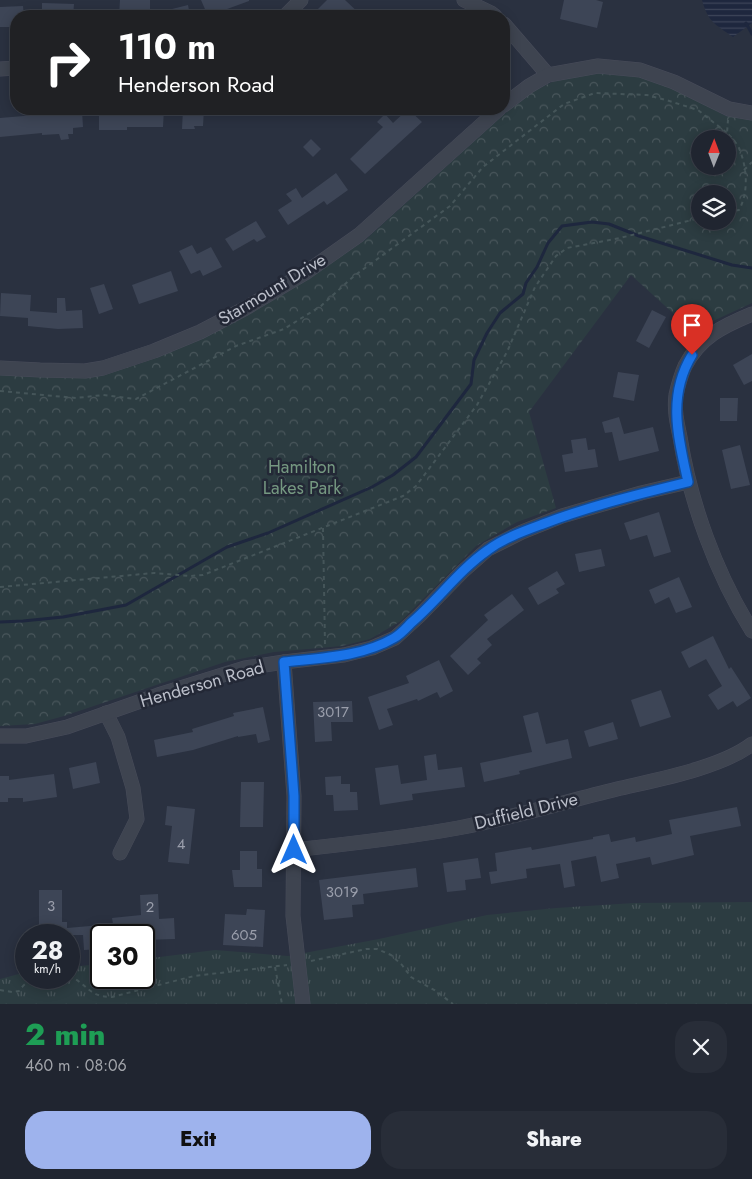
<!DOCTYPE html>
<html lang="en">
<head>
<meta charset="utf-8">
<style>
	:root { --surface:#202530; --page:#282d38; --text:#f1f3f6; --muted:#a2a5ab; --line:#3d424c; --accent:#9eb3ed }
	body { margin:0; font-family:Jost,sans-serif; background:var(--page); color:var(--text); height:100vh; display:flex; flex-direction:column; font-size:19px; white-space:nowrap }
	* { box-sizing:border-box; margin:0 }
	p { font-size:16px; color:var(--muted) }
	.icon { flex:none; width:28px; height:28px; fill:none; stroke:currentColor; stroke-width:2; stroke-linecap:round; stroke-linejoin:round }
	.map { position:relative; height:1004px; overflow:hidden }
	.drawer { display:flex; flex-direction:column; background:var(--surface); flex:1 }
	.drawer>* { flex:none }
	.guide { position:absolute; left:10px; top:10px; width:500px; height:105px; border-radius:20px; box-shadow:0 2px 12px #0003,0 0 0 1px var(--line); background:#202124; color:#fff; overflow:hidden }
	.needle { width:32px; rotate:1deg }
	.controls { position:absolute; left:691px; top:130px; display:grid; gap:10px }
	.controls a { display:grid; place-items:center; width:45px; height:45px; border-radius:50%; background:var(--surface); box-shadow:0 2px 12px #0003,0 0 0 1px var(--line); font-size:25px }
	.speed { position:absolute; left:15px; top:924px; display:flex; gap:10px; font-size:25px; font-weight:700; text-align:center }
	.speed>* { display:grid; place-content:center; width:65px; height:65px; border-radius:50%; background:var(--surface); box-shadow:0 2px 12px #0003,0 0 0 1px var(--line); line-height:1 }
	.speed small { font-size:12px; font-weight:400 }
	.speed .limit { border:2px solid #111; border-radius:8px; background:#fff; color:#111 }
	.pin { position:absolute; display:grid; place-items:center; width:42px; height:42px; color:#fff; margin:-51px -21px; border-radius:50% 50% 50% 0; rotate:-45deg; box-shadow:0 0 5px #0007 }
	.pin .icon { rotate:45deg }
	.me { position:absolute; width:55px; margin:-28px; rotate:0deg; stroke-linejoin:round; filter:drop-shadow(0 0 4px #0008) }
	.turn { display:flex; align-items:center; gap:18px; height:105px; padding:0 25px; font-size:22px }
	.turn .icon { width:65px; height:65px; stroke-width:2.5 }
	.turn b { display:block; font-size:35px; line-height:42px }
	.round { display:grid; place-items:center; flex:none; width:52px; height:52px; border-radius:20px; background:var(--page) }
	.summary { display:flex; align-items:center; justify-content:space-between; height:85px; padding:0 25px }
	h1 { font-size:30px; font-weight:800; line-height:38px; color:#1e9e55 }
	.button { display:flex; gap:10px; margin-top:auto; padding:10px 25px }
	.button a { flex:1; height:58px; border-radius:20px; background:var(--accent); color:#111; font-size:20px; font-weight:800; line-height:58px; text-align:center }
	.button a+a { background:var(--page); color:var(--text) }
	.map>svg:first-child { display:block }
	.grass { fill:url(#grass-tufts) }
	.forest { fill:url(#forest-crowns); fill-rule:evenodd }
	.water { fill:url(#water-rules) }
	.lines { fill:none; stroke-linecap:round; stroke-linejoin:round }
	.stream { stroke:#1e273e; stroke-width:3 }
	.building { fill:#3d4556 }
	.minor-casing { stroke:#484c5a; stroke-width:15 }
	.path { stroke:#455559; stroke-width:2; stroke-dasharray:4 4; stroke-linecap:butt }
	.minor { stroke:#3e4450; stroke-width:14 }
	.route-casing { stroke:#114b97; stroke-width:12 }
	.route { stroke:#1a73e8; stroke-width:9 }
	.labels { text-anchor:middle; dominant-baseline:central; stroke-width:5; stroke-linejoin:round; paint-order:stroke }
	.number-label { font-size:15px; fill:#9a9eab }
	.street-label { font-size:18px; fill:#bbbfca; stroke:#232836 }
	.park-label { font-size:18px; fill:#759881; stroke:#232836 }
</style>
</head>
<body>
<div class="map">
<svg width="752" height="1004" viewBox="0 0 752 1004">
	<defs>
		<pattern id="grass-tufts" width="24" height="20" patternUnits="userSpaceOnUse" patternTransform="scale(1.25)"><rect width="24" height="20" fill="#2c3c41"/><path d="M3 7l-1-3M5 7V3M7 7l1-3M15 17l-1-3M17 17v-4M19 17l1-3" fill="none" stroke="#49565b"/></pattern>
		<pattern id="forest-crowns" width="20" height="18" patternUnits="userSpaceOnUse" patternTransform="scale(1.25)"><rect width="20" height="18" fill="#2c3c41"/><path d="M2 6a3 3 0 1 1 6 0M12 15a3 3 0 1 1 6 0" fill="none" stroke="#49565b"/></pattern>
		<pattern id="water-rules" width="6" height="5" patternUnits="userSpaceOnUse" patternTransform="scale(1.25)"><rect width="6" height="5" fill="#1e273e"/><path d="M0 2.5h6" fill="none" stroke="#3d4559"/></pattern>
	</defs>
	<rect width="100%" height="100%" fill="#2a3140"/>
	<path class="grass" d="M752 902V1004H0V979L26 972V978H69V967L101 964V978H144V959L215 950 288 956 379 939 487 915 556 908 634 903Z"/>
	<path class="forest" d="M600 72 640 76 671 86 724 115 752 120V303L713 321 697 335 631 275 529 412 556 508 517 522 476 546 401 621 370 639 342 646 274 652 225 662 64 716 35 724 0 726V373L46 377 87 376 136 365 171 352 254 311 365 240 504 114 532 92 554 81ZM700 139H728V166H700ZM700 194H728V221H700Z"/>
	<path class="water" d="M702 0H752V23L733 37C715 24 708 22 702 0Z"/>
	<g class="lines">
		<g class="stream">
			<path d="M746 23 752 34"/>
			<path d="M0 622 23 621 63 617 126 605 227 547 268 533 372 487 393 475 416 457 471 384 474 360 487 333 500 313 523 294 526 283 537 267 548 243 562 226 592 222 609 224 639 236 732 265 752 268"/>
		</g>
	</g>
	<g class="building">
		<path d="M120 0H150V16H119Z"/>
		<path d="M201 0H249V1L208 16Z"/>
		<path d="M327 0H345L362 16H324L317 10Z"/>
		<path d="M564 0H596L603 2 597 28 560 19Z"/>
		<path d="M42 3 74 4 73 16H42Z"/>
		<path d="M188 5 190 16H173L172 9Z"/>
		<path d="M23 6 24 16H15L16 27H0V7Z"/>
		<path d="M99 109H164L163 127H127V130H99Z"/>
		<path d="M183 109H204L203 126H194L195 129H182Z"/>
		<path d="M408 109 422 122 365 174 350 159 383 127 377 122 385 114 393 123Z"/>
		<path d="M82 111 83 127 73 128V134H68L69 139 61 140 59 134 42 135V133L0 137V118Z"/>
		<path d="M311 139 321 149 313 157 303 147Z"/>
		<path d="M336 173 348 190 327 205 324 201 288 225 278 210 292 201 286 194 296 188 302 198Z"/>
		<path d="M256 221 266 237 257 242 254 239 233 251 225 239Z"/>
		<path d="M192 245 197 254 211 247 222 267 203 276 200 270 191 274 179 251Z"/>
		<path d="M171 271 178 291 139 304 132 285Z"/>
		<path d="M104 284 113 309 99 314 90 288Z"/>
		<path d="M1 293 31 295 30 311 57 313V298H65L66 311 82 310 83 328 58 329 28 326V318L0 316Z"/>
		<path d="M652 310 666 317 649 348 636 341Z"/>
		<path d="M752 354V381L744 385 733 365Z"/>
		<path d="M618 372 639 375 634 401 613 397Z"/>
		<path d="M720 398H738L737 421H720Z"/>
		<path d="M619 417 624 434 653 427 659 451 619 461 612 432 605 433 602 422Z"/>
		<path d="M586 438 588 450 595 449 598 467 565 472 562 455 573 453 571 440Z"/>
		<path d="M740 445 750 485 731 489 722 450Z"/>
		<path d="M659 512 671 552 654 557 647 535 630 540 624 523Z"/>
		<path d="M601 549 605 566 579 572 575 554Z"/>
		<path d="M557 571 565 584 556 589 559 593 538 605 528 588Z"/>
		<path d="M679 577 692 607 676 613 669 597 655 604 649 590Z"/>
		<path d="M512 594 524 610 487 639 492 645 477 659 481 663 468 675 450 656 488 620 484 615Z"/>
		<path d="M713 636 729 669 731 667 751 698 737 707 733 701 718 710 708 695 722 686 706 659 689 668 681 652Z"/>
		<path d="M439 660 453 691 440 698 437 692 418 701 417 699 387 709 393 725 379 730 368 697 409 683 406 676Z"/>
		<path d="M661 690 671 717 640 727 631 700Z"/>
		<path d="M352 701 353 722H331L332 741 315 742 313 702Z"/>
		<path d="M263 707 270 740 258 743 256 734 238 737V736L193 750 157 757 154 740 193 732 192 729 234 716 233 713Z"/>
		<path d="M538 712 546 744 568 739 572 758 519 771 520 774 484 782 480 763 532 752 523 716Z"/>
		<path d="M613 722 618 739 589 747 584 731Z"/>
		<path d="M436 754 438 770 462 767 465 787 412 794 413 800 380 805 375 768 398 765 401 784 427 780 424 756Z"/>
		<path d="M96 762 100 783 73 789 69 768Z"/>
		<path d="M54 774 57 797 23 802V798H8V802H0V776H9V780Z"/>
		<path d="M341 776V784H350V792H357L358 810 334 811 333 795H326L325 777Z"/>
		<path d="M241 782H264L263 827H240Z"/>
		<path d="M167 806 195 809 189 864 168 862 172 826 165 825Z"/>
		<path d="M737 807 741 826 690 836 694 855 652 865 650 857 616 864 619 878 601 882 596 856 571 861 575 886 564 888 560 864 526 869 527 878 491 884 489 872 497 871 495 853 531 847 532 850 593 839V837L609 834 611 842 635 837 636 842 672 834 669 820Z"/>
		<path d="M240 851H257V869H262V887H234L232 870H240Z"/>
		<path d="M478 858 481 878 465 880 466 890 447 892 443 863Z"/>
		<path d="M416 868 418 887 363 894 364 904 352 905 353 917 324 920 319 880Z"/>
		<path d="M39 890H62V922H67V928L113 924 112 918 141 915 140 895 158 894 159 919 174 918 175 939 144 940V935H101V949L84 950 83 935H39Z"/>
		<path d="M247 909 265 910 263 947 223 945 225 914 246 915Z"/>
	</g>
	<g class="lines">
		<g class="minor-casing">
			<g id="minor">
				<path d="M464 0 491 13 495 16"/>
				<path d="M285 16 301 0"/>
				<path d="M504 24 548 75"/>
				<path d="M0 69 16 68"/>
				<path d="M504 105 529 86 548 75 598 66 640 70 674 82 729 109 752 113"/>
				<path d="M752 314C723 326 700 337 685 366 681 375 678 386 676 395 674 409 677 423 680 437 690 502 716 574 752 631"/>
				<path d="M0 368 40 370 85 371 103 368 154 351 200 332 244 309 305 273 359 235 499 109"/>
				<path d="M284 662 294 796 293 916 303 1004"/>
				<path d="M106 713 118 737 133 788 137 819 120 853"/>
				<path d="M0 736H26L67 727 158 695 245 668 284 662 344 655 372 648 395 638 419 616 462 572 488 549 522 532 562 516 641 493 688 482"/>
				<path d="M293 850C349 844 404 838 458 828 511 818 564 802 617 789 655 780 721 768 752 744"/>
			</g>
		</g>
		<g class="path">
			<path d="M744 170 752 162"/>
			<path d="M728 212 739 210C749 192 747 167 739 148 736 142 731 137 727 133L728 120"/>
			<path d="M0 391 76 398 103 395 136 399 236 346 284 329 321 306 354 276 450 206 483 167 564 104 595 93 647 95 666 100 698 110 727 133"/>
			<path d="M323 528 325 645"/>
			<path d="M0 587 154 573 190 576 203 575 403 496 416 486 477 405 507 352 535 287 556 256 567 248 620 238 700 218"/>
			<path d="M311 961 366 949H377L391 955 402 965 411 977 436 991 453 1004"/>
			<path d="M275 967 282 1004"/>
			<path d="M69 976C88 984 88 997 112 997L194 976 287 965"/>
			<path d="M0 990 12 992 19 991C34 970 44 984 62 978"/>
		</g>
		<use href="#minor" class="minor"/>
	</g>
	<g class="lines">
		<g class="route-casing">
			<path id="route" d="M294 850V796L284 662C320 658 362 657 394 638 401 634 406 628 411 623 438 600 459 570 488 550 504 538 524 531 543 524 590 506 639 494 688 482 678 437 667 396 692 355"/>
		</g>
		<use href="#route" class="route"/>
	</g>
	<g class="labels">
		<g class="number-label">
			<text x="333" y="712">3017</text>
			<text x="181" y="844">4</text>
			<text x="342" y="892">3019</text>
			<text x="51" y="906">3</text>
			<text x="150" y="907">2</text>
			<text x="244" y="935">605</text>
		</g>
		<g class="street-label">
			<text transform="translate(272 289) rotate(-31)">Starmount Drive</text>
			<text transform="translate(202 684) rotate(-16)">Henderson Road</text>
			<text transform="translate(526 811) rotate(-14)">Duffield Drive</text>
		</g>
		<g class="park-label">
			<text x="302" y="467">Hamilton<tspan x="302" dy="21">Lakes Park</tspan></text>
		</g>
	</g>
</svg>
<div class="controls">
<a><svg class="needle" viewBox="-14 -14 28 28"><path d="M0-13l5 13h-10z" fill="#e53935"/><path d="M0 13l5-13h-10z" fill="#a2a5ab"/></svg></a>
<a><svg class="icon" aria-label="layers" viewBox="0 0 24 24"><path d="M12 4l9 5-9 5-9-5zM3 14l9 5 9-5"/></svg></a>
</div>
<div class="speed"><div>28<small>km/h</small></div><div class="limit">30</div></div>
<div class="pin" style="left:692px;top:355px;background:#d93025"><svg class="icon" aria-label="arrive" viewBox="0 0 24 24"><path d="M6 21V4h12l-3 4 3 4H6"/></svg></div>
<svg class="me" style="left:294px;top:850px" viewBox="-20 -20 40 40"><path d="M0-17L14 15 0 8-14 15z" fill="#1a73e8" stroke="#fff" stroke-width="4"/></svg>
<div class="guide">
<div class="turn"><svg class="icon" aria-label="right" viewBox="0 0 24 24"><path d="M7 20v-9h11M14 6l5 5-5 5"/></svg><div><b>110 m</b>Henderson Road</div></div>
</div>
</div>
<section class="drawer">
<div class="summary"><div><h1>2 min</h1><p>460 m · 08:06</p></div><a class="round"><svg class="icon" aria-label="close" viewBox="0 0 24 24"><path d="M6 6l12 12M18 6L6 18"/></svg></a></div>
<div class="button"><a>Exit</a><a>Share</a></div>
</section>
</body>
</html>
